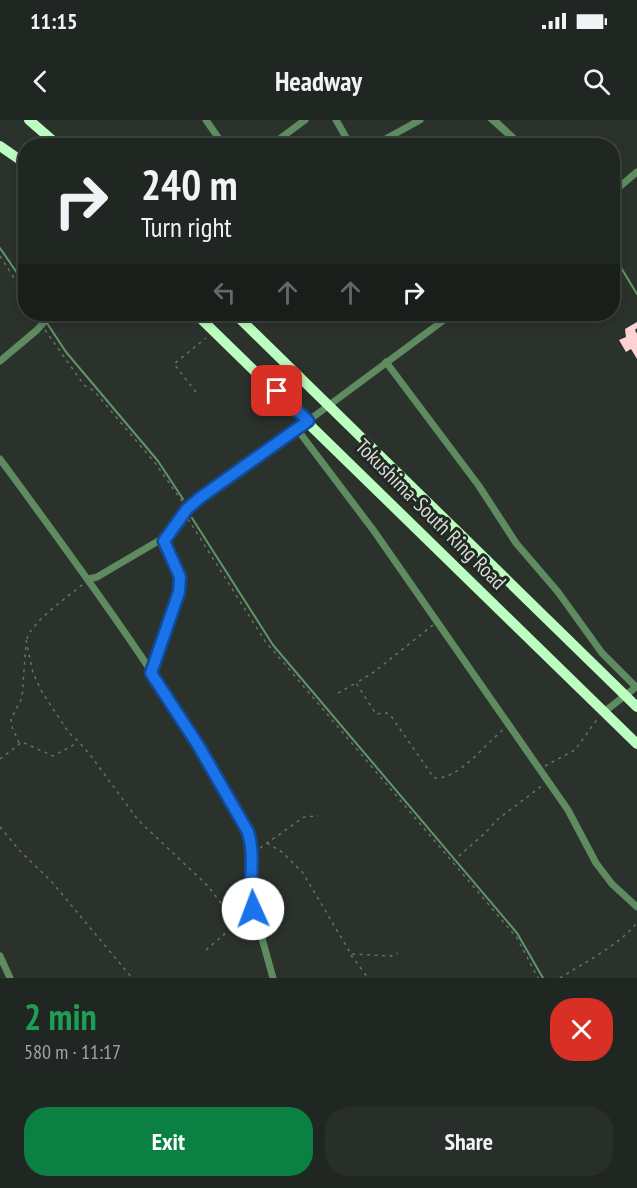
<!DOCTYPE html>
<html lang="en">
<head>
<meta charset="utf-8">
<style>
	:root { --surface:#202621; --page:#282e2a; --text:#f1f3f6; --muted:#a2a5a5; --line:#3d433f; --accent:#0b8043 }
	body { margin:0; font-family:"PT Sans Narrow",sans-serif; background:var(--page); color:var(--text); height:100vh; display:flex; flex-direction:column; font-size:22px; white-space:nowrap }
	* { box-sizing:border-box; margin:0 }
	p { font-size:20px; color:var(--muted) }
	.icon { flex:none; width:33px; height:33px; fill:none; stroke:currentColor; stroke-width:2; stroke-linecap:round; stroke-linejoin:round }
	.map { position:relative; height:858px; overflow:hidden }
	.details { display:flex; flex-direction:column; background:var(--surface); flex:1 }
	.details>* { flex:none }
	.hud { position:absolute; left:18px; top:18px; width:602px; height:183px; border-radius:24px; box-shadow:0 3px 9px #0003,0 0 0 2px var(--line); background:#202621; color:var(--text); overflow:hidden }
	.pin { position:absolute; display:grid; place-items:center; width:51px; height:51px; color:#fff; margin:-26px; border-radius:12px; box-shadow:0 3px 9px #0006 }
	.me { position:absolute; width:66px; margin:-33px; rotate:358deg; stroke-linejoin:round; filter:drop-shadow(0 0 4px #0008) }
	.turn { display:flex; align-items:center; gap:21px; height:126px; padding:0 24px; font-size:27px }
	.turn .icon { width:78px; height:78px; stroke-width:2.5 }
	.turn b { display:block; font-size:42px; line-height:51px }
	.lanes { display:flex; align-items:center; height:57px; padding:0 24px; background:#0003; justify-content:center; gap:30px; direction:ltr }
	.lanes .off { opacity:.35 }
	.round { display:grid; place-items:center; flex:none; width:63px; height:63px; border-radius:24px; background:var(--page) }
	.summary { display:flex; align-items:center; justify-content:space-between; height:102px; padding:0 24px }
	h1 { font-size:36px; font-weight:700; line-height:45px; color:#1e9e55 }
	.cta { display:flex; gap:12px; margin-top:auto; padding:12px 24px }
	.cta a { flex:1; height:69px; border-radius:24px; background:var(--accent); color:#fff; font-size:24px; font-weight:700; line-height:69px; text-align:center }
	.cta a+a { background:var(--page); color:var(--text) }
	.status { display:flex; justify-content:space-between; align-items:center; height:42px; padding:0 30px; background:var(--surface); direction:ltr }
	.status svg { height:16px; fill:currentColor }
	header { display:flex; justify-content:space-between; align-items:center; height:78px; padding:0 24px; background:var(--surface); font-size:27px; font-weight:700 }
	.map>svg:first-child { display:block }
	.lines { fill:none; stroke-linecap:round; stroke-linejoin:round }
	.stream { stroke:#619467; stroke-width:2 }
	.building { fill:#fdd2d3 }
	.path { stroke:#696f6a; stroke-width:1.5; stroke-dasharray:3 4.5; stroke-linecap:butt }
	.minor { stroke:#5e8b60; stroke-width:7 }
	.highway { stroke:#bcfebf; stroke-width:10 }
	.route-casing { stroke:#114b97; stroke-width:15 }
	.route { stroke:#1a73e8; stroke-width:10 }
	.labels { text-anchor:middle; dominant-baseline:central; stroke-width:6; stroke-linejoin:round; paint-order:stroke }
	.street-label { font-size:21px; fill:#d7dbd7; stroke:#222822 }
</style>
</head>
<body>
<div class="status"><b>11:15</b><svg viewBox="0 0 49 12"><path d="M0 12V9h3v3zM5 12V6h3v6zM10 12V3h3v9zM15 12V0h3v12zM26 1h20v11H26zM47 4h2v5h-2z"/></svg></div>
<header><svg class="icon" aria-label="back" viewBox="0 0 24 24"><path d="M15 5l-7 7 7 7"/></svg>Headway<svg class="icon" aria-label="search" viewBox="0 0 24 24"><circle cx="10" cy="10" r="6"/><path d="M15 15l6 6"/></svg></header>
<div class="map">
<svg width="637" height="858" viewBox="0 0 637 858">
	<rect width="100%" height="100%" fill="#2b322c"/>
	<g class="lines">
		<g class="stream">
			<path d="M489 0 509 18"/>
			<path d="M0 128 26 166"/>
			<path d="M612 133 637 174"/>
			<path d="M41 194 66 232 158 341 183 379"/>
			<path d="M192 398 273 525 517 813 543 858"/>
		</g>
	</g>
	<path class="building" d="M637 202V208L635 210 637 214V239L631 229 626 232 619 220 626 217 625 209Z"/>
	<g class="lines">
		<g class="path">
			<path d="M0 136 26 177"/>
			<path d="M45 210 84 265 94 271 155 343 184 384"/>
			<path d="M196 272 174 244 206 218"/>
			<path d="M188 399 265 521 517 818 538 858"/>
			<path d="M433 505 374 552 356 563 376 594 387 593 391 596 434 658C459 660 485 624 503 610"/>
			<path d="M27 519C30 503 69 476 83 464"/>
			<path d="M26 520 33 553 42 572 69 613 79 622 91 636 138 700 208 766 238 806 249 799"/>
			<path d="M338 573 356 563"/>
			<path d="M19 623 12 607 11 599 22 578 26 523"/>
			<path d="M0 639 22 622 53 636 77 623"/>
			<path d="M545 646 575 630 598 598"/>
			<path d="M0 707 20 731 51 761 132 858"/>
			<path d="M267 723 282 732 303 753 351 834 391 836 398 833"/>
			<path d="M260 728 304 697 318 696"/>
			<path d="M453 741 484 714 498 699 543 665"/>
			<path d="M206 830 235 805"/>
			<path d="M351 835 368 858"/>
			<path d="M560 858C582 844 623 823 637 802"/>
		</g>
		<g class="minor">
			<path d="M206 0 224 26"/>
			<path d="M336 0 351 26"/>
			<path d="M494 0 522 26"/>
			<path d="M270 26 305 0"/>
			<path d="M373 26 420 0"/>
			<path d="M612 73 637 52"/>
			<path d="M0 241 37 210 51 194"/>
			<path d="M386 242 479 366 516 423 558 472 602 533 636 567 604 592"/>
			<path d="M297 309 374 411 568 690 596 743 612 764 637 787"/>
			<path d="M0 339C88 459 178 580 248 712L252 725 251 779 273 858"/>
			<path d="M89 459 97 457 160 420 164 421"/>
			<path d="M151 553 179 472 180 457 164 421 187 389 201 377 297 309 452 194"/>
			<path d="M0 836 10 858"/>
		</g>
		<g class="highway">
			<path d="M29 0 59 26"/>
			<path d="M0 26 26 44"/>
			<path d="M196 194 637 624"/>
			<path d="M235 194 637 587"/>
		</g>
	</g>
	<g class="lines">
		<g class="route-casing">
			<path id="route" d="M253 789C248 763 256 737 248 712L198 625 151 553 179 472 180 457 164 421 187 389 201 377 308 301 277 271"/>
		</g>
		<use href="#route" class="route"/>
	</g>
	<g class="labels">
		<g class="street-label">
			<text transform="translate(431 394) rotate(45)">Tokushima-South Ring Road</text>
		</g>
	</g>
</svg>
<div class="pin" style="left:277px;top:271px;background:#d93025"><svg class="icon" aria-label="arrive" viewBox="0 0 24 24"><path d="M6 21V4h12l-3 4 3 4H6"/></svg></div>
<svg class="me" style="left:253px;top:789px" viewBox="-20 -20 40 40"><circle r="19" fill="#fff"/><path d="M0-13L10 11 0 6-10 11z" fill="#1a73e8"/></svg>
<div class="hud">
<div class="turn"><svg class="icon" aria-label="right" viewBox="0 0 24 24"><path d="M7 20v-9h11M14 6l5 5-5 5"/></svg><div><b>240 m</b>Turn right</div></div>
<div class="lanes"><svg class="icon off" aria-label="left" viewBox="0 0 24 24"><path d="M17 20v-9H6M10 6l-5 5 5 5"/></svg><svg class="icon off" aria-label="ahead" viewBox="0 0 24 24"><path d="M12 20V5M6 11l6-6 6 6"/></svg><svg class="icon off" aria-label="ahead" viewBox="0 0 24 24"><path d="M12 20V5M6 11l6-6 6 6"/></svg><svg class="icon" aria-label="right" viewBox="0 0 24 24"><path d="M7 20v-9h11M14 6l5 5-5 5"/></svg></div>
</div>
</div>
<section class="details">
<div class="summary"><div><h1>2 min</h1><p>580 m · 11:17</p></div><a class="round" style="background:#d93025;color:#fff"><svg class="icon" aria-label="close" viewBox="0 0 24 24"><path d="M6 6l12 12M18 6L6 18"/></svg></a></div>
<div class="cta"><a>Exit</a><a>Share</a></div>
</section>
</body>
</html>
